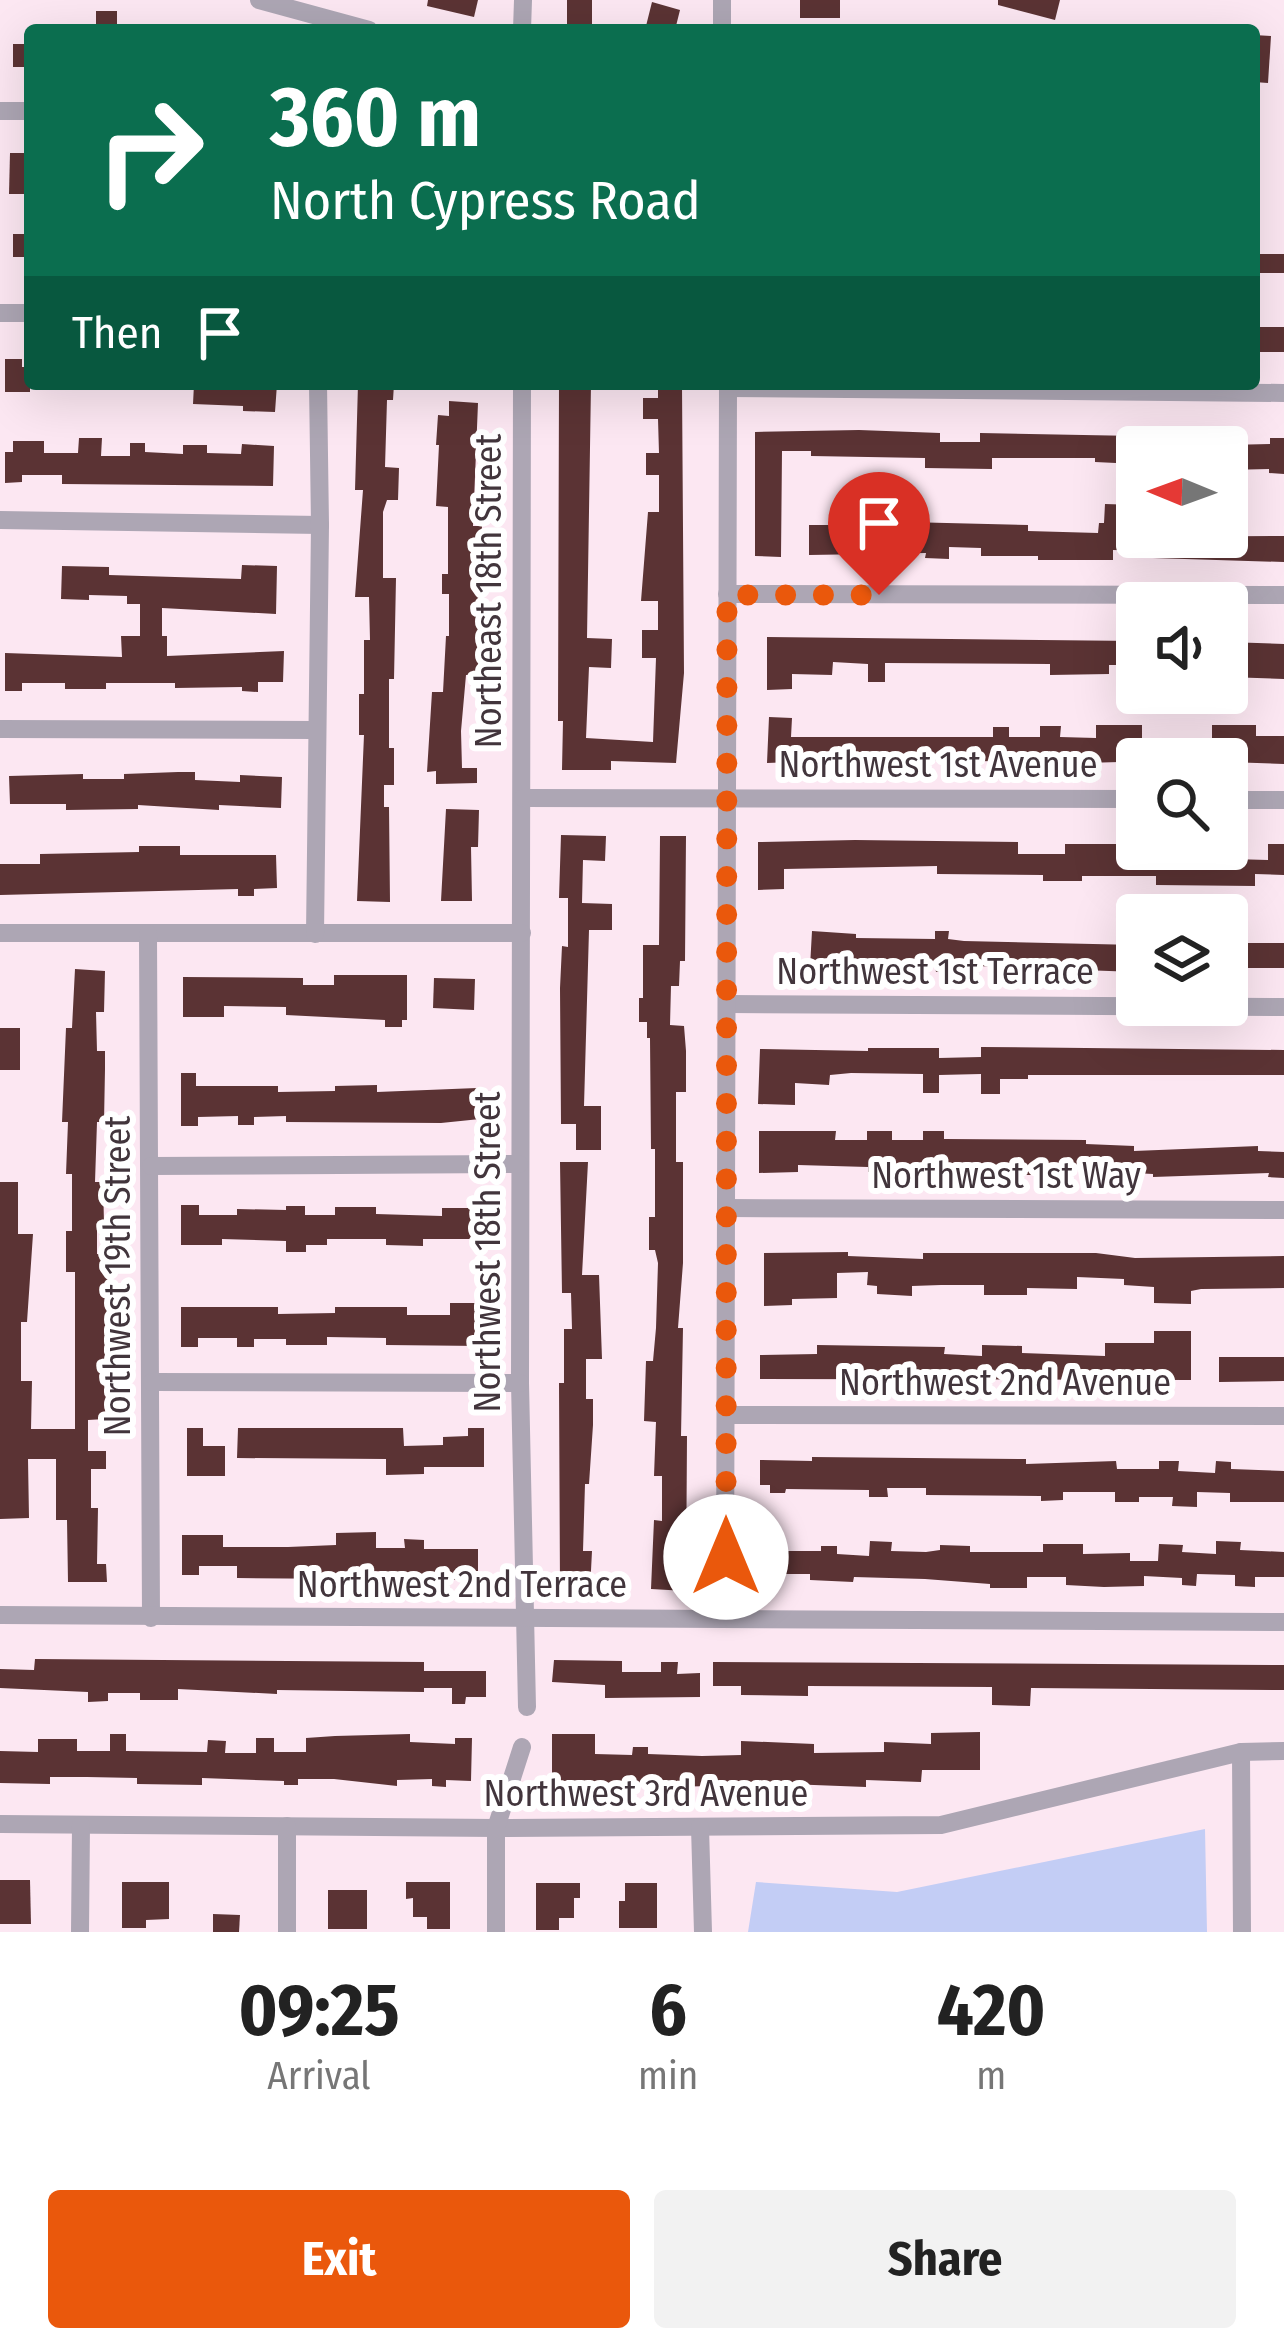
<!DOCTYPE html>
<html lang="en">
<head>
<meta charset="utf-8">
<style>
	:root { --surface:#fff; --page:#f2f2f2; --text:#222; --muted:#767676; --accent:#ea580c }
	body { margin:0; font-family:"Fira Sans Condensed",sans-serif; background:var(--page); color:var(--text); height:100vh; display:flex; flex-direction:column; font-size:45px; white-space:nowrap }
	* { box-sizing:border-box; margin:0 }
	p { font-size:39px; color:var(--muted) }
	.icon { flex:none; width:66px; height:66px; fill:none; stroke:currentColor; stroke-width:2; stroke-linecap:round; stroke-linejoin:round }
	.map { position:relative; height:1932px; overflow:hidden }
	.side { display:flex; flex-direction:column; background:var(--surface); flex:1 }
	.side>* { flex:none }
	.guide { position:absolute; left:24px; top:24px; width:1236px; height:366px; border-radius:12px; box-shadow:0 12px 48px #0002; background:#0b6e4f; color:#fff; overflow:hidden }
	.needle { width:78px; rotate:271deg }
	.tools { position:absolute; left:1116px; top:426px; display:grid; gap:24px }
	.tools a { display:grid; place-items:center; width:132px; height:132px; border-radius:12px; background:var(--surface); box-shadow:0 12px 48px #0002; font-size:60px }
	.pin { position:absolute; display:grid; place-items:center; width:102px; height:102px; color:#fff; margin:-123px -51px; border-radius:50% 50% 50% 0; rotate:-45deg; box-shadow:0 0 12px #0007 }
	.pin .icon { rotate:45deg }
	.me { position:absolute; width:132px; margin:-66px; rotate:0deg; stroke-linejoin:round; filter:drop-shadow(0 0 9px #0008) }
	.turn { display:flex; align-items:center; gap:42px; height:252px; padding:0 48px; font-size:54px }
	.turn .icon { width:156px; height:156px; stroke-width:2.5 }
	.turn b { display:block; font-size:84px; line-height:102px }
	.then { display:flex; align-items:center; height:114px; padding:0 48px; background:#0003; gap:24px; font-size:45px }
	.eta { display:flex; justify-content:space-evenly; align-items:center; height:204px; text-align:center }
	.eta b { font-size:72px; font-weight:700; line-height:84px }
	.button { display:flex; gap:24px; margin-top:auto; padding:24px 48px }
	.button a { flex:1; height:138px; border-radius:12px; background:var(--accent); color:#fff; font-size:48px; font-weight:700; line-height:138px; text-align:center }
	.button a+a { background:var(--page); color:var(--text) }
	.map>svg:first-child { display:block }
	.water { fill:#c3cdf5 }
	.building { fill:#5b3334 }
	.lines { fill:none; stroke-linecap:round; stroke-linejoin:round }
	.minor { stroke:#ada6b4; stroke-width:18 }
	.route { stroke:#ea580c; stroke-width:21; stroke-dasharray:0 37.8 }
	.labels { text-anchor:middle; dominant-baseline:central; stroke-width:12; stroke-linejoin:round; paint-order:stroke }
	.street-label { font-size:36px; fill:#42353c; stroke:#fff }
</style>
</head>
<body>
<div class="map">
<svg width="1284" height="1932" viewBox="0 0 1284 1932">
	<rect width="100%" height="100%" fill="#fce7f2"/>
	<path class="water" d="M1205 1829 1207 1932H748L756 1882 897 1892Z"/>
	<g class="building">
		<path d="M428 0H478L474 17 427 6Z"/>
		<rect x="567" y="0" width="25" height="30"/>
		<rect x="800" y="0" width="40" height="18"/>
		<path d="M998 0H1060L1055 20 998 5Z"/>
		<path d="M652 2 680 10 675 30H645Z"/>
		<rect x="96" y="11" width="21" height="19"/>
		<path d="M1254 35 1271 36 1268 83 1254 82Z"/>
		<rect x="13" y="44" width="17" height="23"/>
		<path d="M10 153H30V194H9Z"/>
		<rect x="13" y="234" width="17" height="23"/>
		<rect x="1254" y="254" width="30" height="19"/>
		<rect x="1254" y="327" width="30" height="25"/>
		<path d="M5 359H22V367H30V392H5Z"/>
		<path d="M194 384H277L275 412 243 411V406L193 404Z"/>
		<path d="M358 384H394L393 400H387L385 467 399 468 398 500H387L383 512V578H396L394 679H389V748H394V785H384V807H389L390 902 357 901 364 735H359V694H364V640H370L369 597H355L363 490H355Z"/>
		<path d="M559 384H591L587 638 612 639 611 668 589 667 586 738 653 742 656 658H642V630H658V601H641L648 512H659V475H646V453H659L658 419H643V398H658V385H682L684 673 676 763 611 761V770H562L563 721H558Z"/>
		<path d="M449 401 478 403 473 526H482L478 675H466L461 731 462 768H477V783L436 784V771L427 772 432 692H443L446 636H449V594H442V574H448V507L436 506 439 445H436L438 415 449 416Z"/>
		<path d="M859 430 940 433V442H980V433L1137 436V464L1095 462V458H992V469L925 468V458L811 456V451H782L781 557 755 556V432Z"/>
		<path d="M79 438H102L101 456H130V443H145V452L183 454V445H207V453L241 454 242 444 274 446 273 486 62 484V475H22V482L5 483V452H13V441H44V453H78Z"/>
		<path d="M1270 438H1284V474L1269 473V469L1227 470V445L1270 444Z"/>
		<path d="M1105 504 1137 505V537L1284 536V562L1153 558V551L1113 550V560H1038V556H981V548L949 547V559L925 558 926 553 809 555V525H865L880 522 879 514 906 513V522L1028 525V531L1098 533 1099 523H1104Z"/>
		<path d="M242 565 277 566 276 614 162 608V636H167V656L284 651 283 682H258V692L242 691V687L175 688V683H106V689H65V683H22V691H5V653L122 657 121 636H140V604H127V596L89 595V600L61 599 62 566 109 567V575L241 579Z"/>
		<path d="M767 637 1137 641V665H1109V674L1050 675V664L885 663V682H868V664L833 662 832 675 792 674V689L767 690Z"/>
		<path d="M1227 642 1284 644V679L1227 677Z"/>
		<path d="M769 717 792 718 791 737H993V727H1009V737H1040V726H1061L1060 737 1096 738V725H1142V739H1212V725H1256V736H1284V764L1227 762V759L1084 763 867 759 767 763Z"/>
		<path d="M178 772H195V780L240 782V775L282 777 281 808 219 805V810L138 805V809L66 810V804H10L9 776 83 774V779H124V774Z"/>
		<path d="M446 809 479 810 478 847H471L472 901H441Z"/>
		<path d="M561 835 606 836 605 861 583 860 582 903 612 904V930H589L584 1106H601V1150H576V1124H561L560 988 562 946 568 947V898H559Z"/>
		<path d="M660 836H686L685 961H680L679 986H671L670 1025 684 1026 686 1051V1092H676V1162H683V1263L678 1328H683L681 1436H687L686 1591 651 1589 654 1520 662 1521V1476H654L656 1422 644 1421 646 1361H653L656 1328 658 1263 655 1250H649V1217H655V1149H651L650 1038H647V1022H639V998H643V945H659Z"/>
		<path d="M855 840 1018 842V854H1065V844H1137V849H1176V859L1214 858V849H1232V859L1268 860V844H1284V875L1255 874V886L1156 885V876H1082V881H1043V875L937 874V866L784 869V889L758 890V842Z"/>
		<path d="M139 846H180V855H276L277 888 254 889V896H238V889L0 895V864H40V854L139 852Z"/>
		<path d="M812 931 856 934V938L935 939V931H949L948 939 964 941 1137 945 1136 972 948 965V972H936L935 965H864V961L829 959V968L810 967Z"/>
		<rect x="1227" y="943" width="57" height="25"/>
		<path d="M75 969 105 971 104 1012H96L97 1051H105V1069L104 1122H97L95 1182H103L104 1223H97V1254L106 1255 109 1282 105 1419 88 1420V1451H106V1469H91V1508H98L97 1564H106L107 1582H68L67 1520H56V1459H28L29 1518 0 1519V1182H18V1234H33L27 1322H21V1381H32L31 1429H75V1272H66V1231H72V1174H66L68 1122H62L66 1028H72Z"/>
		<path d="M334 975H407V1020H402V1027H385V1020L286 1015V1007L224 1006V1017H183V977L303 978V985H334Z"/>
		<path d="M434 978 475 979 474 1010 433 1008Z"/>
		<rect x="0" y="1028" width="20" height="42"/>
		<path d="M981 1047 1284 1050V1075H1028V1079H1000V1094H981V1074L939 1075V1093H923V1074L851 1073 830 1075 829 1085 795 1083V1105L758 1104 760 1049 868 1051V1048H939V1058L981 1057Z"/>
		<path d="M181 1073H196V1086H278V1092L335 1091V1086L377 1085V1092L477 1088 480 1119 441 1123 286 1122V1116L254 1117V1125H238V1116L198 1117V1126H181Z"/>
		<path d="M759 1131H836L835 1140H867V1131H892V1140H923V1131H944V1139L1086 1140V1144L1134 1146V1151L1258 1146V1151L1284 1152V1178L1268 1177 1269 1173 1153 1177V1174L1095 1171V1166L1057 1165 1056 1175H990V1165H939V1175H923V1165H882V1171L868 1172V1167L798 1165V1172L759 1173Z"/>
		<path d="M560 1162H588L582 1275H599L602 1359H586V1399H593V1425L589 1484H585L583 1551H592L590 1590 560 1589 559 1383H564V1329H572L571 1293H562Z"/>
		<path d="M181 1205H199V1215H237V1209L286 1210V1206H305V1215H335V1207H376V1214L442 1216V1208H483L484 1239H423V1246L386 1245V1239H327V1245H306V1252H286V1241L222 1239V1245H181Z"/>
		<path d="M848 1252V1256L923 1259V1253H1096L1135 1258 1284 1256V1288L1201 1289 1191 1291V1304L1154 1303V1287L1124 1285V1279L1077 1277V1289L1027 1288V1295H984V1285H941L912 1286V1296L877 1294V1286L867 1285 868 1272 837 1273V1298L792 1299V1305L764 1306V1253Z"/>
		<path d="M450 1303H481V1346L386 1345V1338L327 1337V1345H286V1339H254V1347H237V1338H198V1347H181V1307H278V1314L335 1313V1307H407V1315H450Z"/>
		<path d="M1154 1331H1191V1380L760 1379V1355L817 1354V1345L945 1347 944 1354 982 1356V1345L1022 1346V1353L1105 1356V1343H1154Z"/>
		<path d="M1219 1357H1284V1381L1219 1382Z"/>
		<path d="M187 1428H203V1446H225V1476H187Z"/>
		<path d="M238 1428H403L404 1446 443 1445V1437L468 1436V1428H484V1467H424V1474L386 1475V1459L237 1458Z"/>
		<path d="M812 1457 1026 1459V1464L1116 1461 1117 1469H1159V1461H1179L1178 1471 1215 1473 1216 1461 1231 1462V1469L1284 1471V1502H1230V1493L1197 1492V1507L1172 1506 1173 1497H1139V1502H1115V1492H1063V1500L1041 1501V1496L926 1495V1488H887L888 1497H869V1490L786 1489 785 1493H770V1485H760V1460L812 1461Z"/>
		<path d="M376 1532V1548H405L404 1539 424 1540V1549H478V1580L386 1579V1571L354 1572V1579L237 1578V1566H199V1575H182V1535H223V1547H288L336 1545V1533Z"/>
		<path d="M870 1541 892 1542 891 1551 926 1552 940 1550V1545L970 1546V1552H1043V1544H1083V1554L1130 1553V1561H1158L1159 1544 1183 1545 1182 1552 1216 1554V1541L1241 1542 1240 1550 1284 1552V1577H1255V1587L1235 1586V1575L1197 1574 1196 1586 1182 1585V1578L1144 1576V1586L1104 1587 1066 1585V1577H1027V1588H990V1584L925 1579 854 1577 853 1582 810 1580V1574H757L758 1551H821V1546H837V1554L869 1556Z"/>
		<path d="M35 1659 424 1662V1671H486V1697H466L465 1704H452V1688H424V1692L277 1690V1694L178 1689V1700H140V1693H108V1701L88 1702V1692L0 1688V1669L34 1670Z"/>
		<path d="M554 1660 622 1661V1672H661V1662H678L677 1674 700 1673V1697L605 1698V1685L552 1682Z"/>
		<path d="M713 1662 1284 1665V1690L1031 1688 1030 1706 992 1705V1687L808 1686V1696L741 1695V1686H713Z"/>
		<path d="M980 1732V1770H922L921 1782 866 1780V1787L788 1784V1789L768 1788V1785L664 1787 595 1782V1787H552V1734H595V1754L632 1755 633 1747H648V1754L702 1756 741 1755V1741L814 1744V1753L884 1752V1742L931 1744V1733Z"/>
		<path d="M110 1734H126V1751L207 1752 208 1740 226 1741 225 1753H256V1738H274V1752H306V1738L335 1736 410 1734V1742L455 1744V1738H472L471 1781 446 1780V1787L432 1786V1779L397 1780V1786L334 1779H298V1785H284V1781L202 1778V1785L137 1784V1778L87 1777H50V1784L0 1783V1751L38 1752V1739H77V1751H110Z"/>
		<path d="M0 1880H30L31 1924H0Z"/>
		<path d="M122 1882H169V1919L146 1920V1928H122Z"/>
		<path d="M406 1882H450V1929H427V1917H413V1898L406 1899Z"/>
		<path d="M536 1883H580V1898H574V1918H559V1930H536Z"/>
		<path d="M625 1883H657V1928H619V1901H625Z"/>
		<rect x="328" y="1890" width="39" height="39"/>
		<path d="M213 1914 240 1915 239 1932H213Z"/>
	</g>
	<g class="lines">
		<g class="minor">
			<path d="M259 0 369 30"/>
			<path d="M722 0V30"/>
			<path d="M522 30 523 0"/>
			<path d="M0 111H30"/>
			<path d="M0 313H30"/>
			<path d="M522 384 520 1383 527 1707"/>
			<path d="M728 388 1284 393"/>
			<path d="M0 520 320 525"/>
			<path d="M727 594 1284 595"/>
			<path d="M0 729 315 730"/>
			<path d="M523 798 1137 799"/>
			<path d="M1227 800H1284"/>
			<path d="M0 933H522"/>
			<path d="M148 934 151 1618"/>
			<path d="M315 934 320 525 318 384"/>
			<path d="M729 1004 1284 1007"/>
			<path d="M151 1166 519 1164"/>
			<path d="M727 1208 1284 1210"/>
			<path d="M152 1382 520 1383"/>
			<path d="M726 1415 1284 1416"/>
			<path d="M0 1615 1284 1622"/>
			<path d="M725 1617 728 384"/>
			<path d="M1241 1752 1242 1932"/>
			<path d="M0 1824 496 1828 941 1825 1241 1752 1284 1751"/>
			<path d="M287 1826V1932"/>
			<path d="M700 1827 703 1932"/>
			<path d="M80 1932 81 1825"/>
			<path d="M496 1932V1828L522 1747"/>
		</g>
	</g>
	<g class="lines">
		<path class="route" d="M726 1557 727 595H879"/>
	</g>
	<g class="labels">
		<g class="street-label">
			<text transform="translate(489 591) rotate(-90)">Northeast 18th Street</text>
			<text x="938" y="765">Northwest 1st Avenue</text>
			<text x="935" y="972">Northwest 1st Terrace</text>
			<text x="1006" y="1176">Northwest 1st Way</text>
			<text transform="translate(488 1252) rotate(-90)">Northwest 18th Street</text>
			<text transform="translate(118 1276) rotate(-90)">Northwest 19th Street</text>
			<text x="1005" y="1383">Northwest 2nd Avenue</text>
			<text x="462" y="1585">Northwest 2nd Terrace</text>
			<text x="646" y="1794">Northwest 3rd Avenue</text>
		</g>
	</g>
</svg>
<div class="tools">
<a><svg class="needle" viewBox="-14 -14 28 28"><path d="M0-13l5 13h-10z" fill="#e53935"/><path d="M0 13l5-13h-10z" fill="#767676"/></svg></a>
<a><svg class="icon" aria-label="sound" viewBox="0 0 24 24"><path d="M4 9h4l5-4v14l-5-4H4zM17 9q2 3 0 6"/></svg></a>
<a><svg class="icon" aria-label="search" viewBox="0 0 24 24"><circle cx="10" cy="10" r="6"/><path d="M15 15l6 6"/></svg></a>
<a><svg class="icon" aria-label="layers" viewBox="0 0 24 24"><path d="M12 4l9 5-9 5-9-5zM3 14l9 5 9-5"/></svg></a>
</div>
<div class="pin" style="left:879px;top:595px;background:#d93025"><svg class="icon" aria-label="arrive" viewBox="0 0 24 24"><path d="M6 21V4h12l-3 4 3 4H6"/></svg></div>
<svg class="me" style="left:726px;top:1557px" viewBox="-20 -20 40 40"><circle r="19" fill="#fff"/><path d="M0-13L10 11 0 6-10 11z" fill="#ea580c"/></svg>
<div class="guide">
<div class="turn"><svg class="icon" aria-label="right" viewBox="0 0 24 24"><path d="M7 20v-9h11M14 6l5 5-5 5"/></svg><div><b>360 m</b>North Cypress Road</div></div>
<div class="then">Then<svg class="icon" aria-label="arrive" viewBox="0 0 24 24"><path d="M6 21V4h12l-3 4 3 4H6"/></svg></div>
</div>
</div>
<section class="side">
<div class="eta">
<div><b>09:25</b><p>Arrival</p></div>
<div><b>6</b><p>min</p></div>
<div><b>420</b><p>m</p></div>
</div>
<div class="button"><a>Exit</a><a>Share</a></div>
</section>
</body>
</html>
